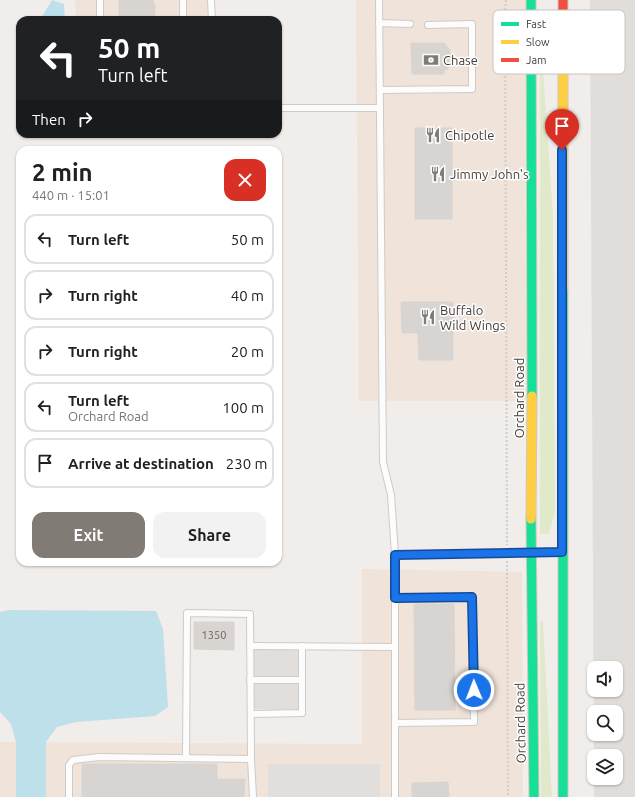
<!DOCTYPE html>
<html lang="en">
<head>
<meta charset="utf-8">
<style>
	:root { --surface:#fff; --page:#f2f2f2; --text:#202124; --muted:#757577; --line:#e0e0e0; --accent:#817b76 }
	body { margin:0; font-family:Ubuntu,sans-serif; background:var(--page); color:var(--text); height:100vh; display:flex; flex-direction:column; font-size:15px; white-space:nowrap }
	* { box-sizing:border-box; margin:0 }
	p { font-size:13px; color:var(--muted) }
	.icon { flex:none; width:22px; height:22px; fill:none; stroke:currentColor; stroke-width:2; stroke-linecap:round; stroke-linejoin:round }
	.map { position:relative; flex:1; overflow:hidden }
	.panel { position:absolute; left:16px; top:146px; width:266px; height:420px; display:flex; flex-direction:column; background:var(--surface); border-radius:12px; box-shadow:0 1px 3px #0004 }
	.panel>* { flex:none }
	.top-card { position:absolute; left:16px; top:16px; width:266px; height:122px; border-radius:12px; box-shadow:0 1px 3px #0004; background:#202124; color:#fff; overflow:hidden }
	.controls { position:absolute; left:587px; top:661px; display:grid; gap:8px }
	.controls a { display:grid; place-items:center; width:36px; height:36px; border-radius:8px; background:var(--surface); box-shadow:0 1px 3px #0004; font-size:20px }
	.pin { position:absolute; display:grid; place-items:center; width:34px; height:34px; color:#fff; margin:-41px -17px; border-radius:50% 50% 50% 0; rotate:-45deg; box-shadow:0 0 4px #0007 }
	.pin .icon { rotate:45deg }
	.me { position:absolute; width:44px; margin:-22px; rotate:359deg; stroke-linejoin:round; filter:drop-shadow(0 0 3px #0008) }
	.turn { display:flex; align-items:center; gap:14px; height:84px; padding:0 16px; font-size:18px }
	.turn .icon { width:52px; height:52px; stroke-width:2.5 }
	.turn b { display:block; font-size:28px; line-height:34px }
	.then { display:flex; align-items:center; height:38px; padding:0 16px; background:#0003; gap:8px; font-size:15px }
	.round { display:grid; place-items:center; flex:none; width:42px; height:42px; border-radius:12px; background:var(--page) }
	.headline { display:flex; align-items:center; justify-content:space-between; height:68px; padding:0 16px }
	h1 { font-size:24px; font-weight:700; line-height:30px }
	.cta { display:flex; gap:8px; margin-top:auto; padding:8px 16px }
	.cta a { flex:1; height:46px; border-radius:12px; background:var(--accent); color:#fff; font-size:16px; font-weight:700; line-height:46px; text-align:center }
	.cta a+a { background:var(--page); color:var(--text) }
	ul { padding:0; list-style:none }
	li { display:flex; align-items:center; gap:12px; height:50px; margin:0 8px 6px; padding:0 8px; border:2px solid var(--line); border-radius:12px }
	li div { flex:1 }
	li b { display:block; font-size:15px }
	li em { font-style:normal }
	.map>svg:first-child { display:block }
	.commercial { fill:#efe3da }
	.industrial { fill:#e1ddda; fill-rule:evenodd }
	.green { fill:#e1e9cb }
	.parking { fill:#e1dedb }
	.water { fill:#bde0eb }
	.building { fill:#d8d4d1; stroke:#d8d4d0 }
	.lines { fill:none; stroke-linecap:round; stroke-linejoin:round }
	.lane-casing { stroke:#cecbc7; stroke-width:8 }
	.fast-casing { stroke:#d1c6b8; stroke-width:11 }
	.slow-casing { stroke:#d1c6b8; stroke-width:11 }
	.jam-casing { stroke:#d1c6b8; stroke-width:11 }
	.path { stroke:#d0cdca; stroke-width:2; stroke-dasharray:2 2; stroke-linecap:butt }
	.lane { stroke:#fdfcfc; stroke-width:6 }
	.fast { stroke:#16e098; stroke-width:9 }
	.slow { stroke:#ffcf43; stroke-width:9 }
	.jam { stroke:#f24e42; stroke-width:9 }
	.route-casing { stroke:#114b97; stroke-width:10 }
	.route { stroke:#1a73e8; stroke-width:7 }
	.labels { text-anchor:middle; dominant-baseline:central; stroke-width:3; stroke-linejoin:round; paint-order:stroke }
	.number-label { font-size:11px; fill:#6b645f }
	.poi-label { font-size:13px; fill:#453d37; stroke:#fff; text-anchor:start }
	.street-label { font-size:13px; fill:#453d37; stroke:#fff }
	.key { fill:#fff; stroke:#c7c5c3; stroke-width:1 }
	.key-label { font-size:11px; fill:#453d37 }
</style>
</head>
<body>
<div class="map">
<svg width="635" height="797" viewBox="0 0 635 797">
	<rect width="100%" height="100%" fill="#f0edea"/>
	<g class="commercial">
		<path d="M75 0H209L210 20H76Z"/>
		<path d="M356 0H525L526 401H359Z"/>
		<path d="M362 569 522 572 523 797H0V742L362 744Z"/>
	</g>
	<path class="industrial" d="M590 0H635V797H594V778H616V756H594V769ZM594 668H616V690H594ZM594 712H616V734H594Z"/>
	<g class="green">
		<path d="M540 27 553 215 555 511 549 534H540Z"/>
		<path d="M540 621H543L552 797H541Z"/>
	</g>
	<g class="parking">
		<path d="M254 650H299L298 710 254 709Z"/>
		<rect x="268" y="764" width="112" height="33"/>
	</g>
	<g class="water">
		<path d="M52 0 64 4 65 20H40Z"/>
		<path d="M10 610 156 611 163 629 168 707 155 716 76 722 57 727 46 742V797H16V742L11 724 0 712V612Z"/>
	</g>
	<g class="building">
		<path d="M119 0H153V4H155V20H119Z"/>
		<path d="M411 43H444L449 49 451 56 448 69 444 70V74H412Z"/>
		<rect x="415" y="128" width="37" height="91"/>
		<path d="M401 302H453V360H419L418 333H402Z"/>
		<path d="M414 604H454L455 710H415Z"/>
		<path d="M194 622H234V650L194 649Z"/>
		<path d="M82 764H217V779H245L244 797H82Z"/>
		<path d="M448 782 449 797H412V783Z"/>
	</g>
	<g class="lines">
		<g class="lane-casing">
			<g id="lane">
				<path d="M100 0V20"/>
				<path d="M183 0V20"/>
				<path d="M211 0 212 20"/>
				<path d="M379 0 383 462 391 495 395 555V797"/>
				<path d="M379 23 410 24"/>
				<path d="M380 90 472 89V24L428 25"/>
				<path d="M278 108H380"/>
				<path d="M395 555 559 552"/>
				<path d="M395 598 472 597 474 722 395 723"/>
				<path d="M250 646 395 647"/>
				<path d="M250 680H302"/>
				<path d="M251 714 302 713V646"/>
				<path d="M186 758 187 613 250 614 251 759 253 797"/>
				<path d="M69 797V765L73 760 99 757 251 759"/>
			</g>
		</g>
		<g class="fast-casing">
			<g id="fast">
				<path d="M531 0 532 396"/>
				<path d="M563 290V797"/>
				<path d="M531 519 534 797"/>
			</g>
		</g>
		<g class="slow-casing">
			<g id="slow">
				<path d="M563 60V290"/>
				<path d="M531 519 532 396"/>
			</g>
		</g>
		<g class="jam-casing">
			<path id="jam" d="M563 0V60"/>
		</g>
		<g class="path">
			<path d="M506 0 505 14 507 545"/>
			<path d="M507 561 508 797"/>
		</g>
		<use href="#lane" class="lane"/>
		<use href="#fast" class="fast"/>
		<use href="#slow" class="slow"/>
		<use href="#jam" class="jam"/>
	</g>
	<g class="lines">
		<g class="route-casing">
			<path id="route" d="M474 690 472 597 395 598V555L562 552V150"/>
		</g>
		<use href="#route" class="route"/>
	</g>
	<defs>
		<g id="bank-bare" transform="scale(1.2)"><path d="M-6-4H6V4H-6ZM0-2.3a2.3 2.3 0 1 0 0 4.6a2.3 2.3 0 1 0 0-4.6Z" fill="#817b76" stroke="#fff" stroke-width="2.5" paint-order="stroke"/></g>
		<g id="restaurant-bare" transform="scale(1.2)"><path d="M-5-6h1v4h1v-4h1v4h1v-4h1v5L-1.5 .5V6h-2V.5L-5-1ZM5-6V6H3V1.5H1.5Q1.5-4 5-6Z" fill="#817b76" stroke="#fff" stroke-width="2.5" paint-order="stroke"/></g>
	</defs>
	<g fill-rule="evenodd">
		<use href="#bank-bare" x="431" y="60"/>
		<use href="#restaurant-bare" x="433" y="135"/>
		<use href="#restaurant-bare" x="438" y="174"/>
		<use href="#restaurant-bare" x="428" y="317"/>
	</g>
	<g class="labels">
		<g class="number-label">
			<text x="214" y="635">1350</text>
		</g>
		<g class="poi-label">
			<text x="443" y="60">Chase</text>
			<text x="445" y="135">Chipotle</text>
			<text x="450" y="174">Jimmy John's</text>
			<text x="440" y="310">Buffalo<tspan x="440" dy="15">Wild Wings</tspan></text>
		</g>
		<g class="street-label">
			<text transform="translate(519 398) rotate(-90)">Orchard Road</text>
			<text transform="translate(520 723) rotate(-91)">Orchard Road</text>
		</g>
	</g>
	<rect x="493" y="10" width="132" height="64" rx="6" class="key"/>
	<rect x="501" y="22" width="18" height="4" fill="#16e098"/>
	<rect x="501" y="40" width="18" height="4" fill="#ffcf43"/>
	<rect x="501" y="58" width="18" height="4" fill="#f24e42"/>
	<g class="key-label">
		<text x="526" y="28">Fast</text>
		<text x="526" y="46">Slow</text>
		<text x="526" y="64">Jam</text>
	</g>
</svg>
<div class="controls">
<a><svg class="icon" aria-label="sound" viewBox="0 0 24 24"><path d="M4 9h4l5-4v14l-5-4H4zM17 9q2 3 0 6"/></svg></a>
<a><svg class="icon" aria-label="search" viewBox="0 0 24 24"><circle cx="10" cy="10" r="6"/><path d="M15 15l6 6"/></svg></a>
<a><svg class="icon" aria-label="layers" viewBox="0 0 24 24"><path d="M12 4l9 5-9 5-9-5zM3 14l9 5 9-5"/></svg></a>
</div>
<div class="pin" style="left:562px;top:150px;background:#d93025"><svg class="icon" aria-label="arrive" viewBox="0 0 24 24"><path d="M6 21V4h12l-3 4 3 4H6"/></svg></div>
<svg class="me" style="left:474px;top:690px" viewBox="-20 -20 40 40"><circle r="17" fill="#1a73e8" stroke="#fff" stroke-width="3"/><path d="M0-11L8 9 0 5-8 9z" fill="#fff"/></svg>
<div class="top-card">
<div class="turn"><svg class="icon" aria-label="left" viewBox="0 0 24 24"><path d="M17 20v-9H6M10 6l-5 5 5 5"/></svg><div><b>50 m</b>Turn left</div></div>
<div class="then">Then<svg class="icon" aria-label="right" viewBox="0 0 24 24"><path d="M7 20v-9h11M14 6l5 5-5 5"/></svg></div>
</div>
<section class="panel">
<div class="headline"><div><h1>2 min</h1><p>440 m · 15:01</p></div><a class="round" style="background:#d93025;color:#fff"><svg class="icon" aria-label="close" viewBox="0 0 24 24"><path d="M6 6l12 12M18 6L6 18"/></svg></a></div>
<ul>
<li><svg class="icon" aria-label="left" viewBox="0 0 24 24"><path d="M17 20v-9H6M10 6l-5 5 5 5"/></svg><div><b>Turn left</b></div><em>50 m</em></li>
<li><svg class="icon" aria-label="right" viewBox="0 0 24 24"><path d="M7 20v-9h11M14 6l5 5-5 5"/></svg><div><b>Turn right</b></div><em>40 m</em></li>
<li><svg class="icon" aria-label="right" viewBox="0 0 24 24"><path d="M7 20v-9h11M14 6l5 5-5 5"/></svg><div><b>Turn right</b></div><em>20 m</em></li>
<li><svg class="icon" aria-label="left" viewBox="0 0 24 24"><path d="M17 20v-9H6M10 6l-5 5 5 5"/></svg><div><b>Turn left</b><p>Orchard Road</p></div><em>100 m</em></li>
<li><svg class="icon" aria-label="arrive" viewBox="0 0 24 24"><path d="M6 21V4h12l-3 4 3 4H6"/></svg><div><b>Arrive at destination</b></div><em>230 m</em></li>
</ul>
<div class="cta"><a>Exit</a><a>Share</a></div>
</section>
</div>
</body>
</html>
